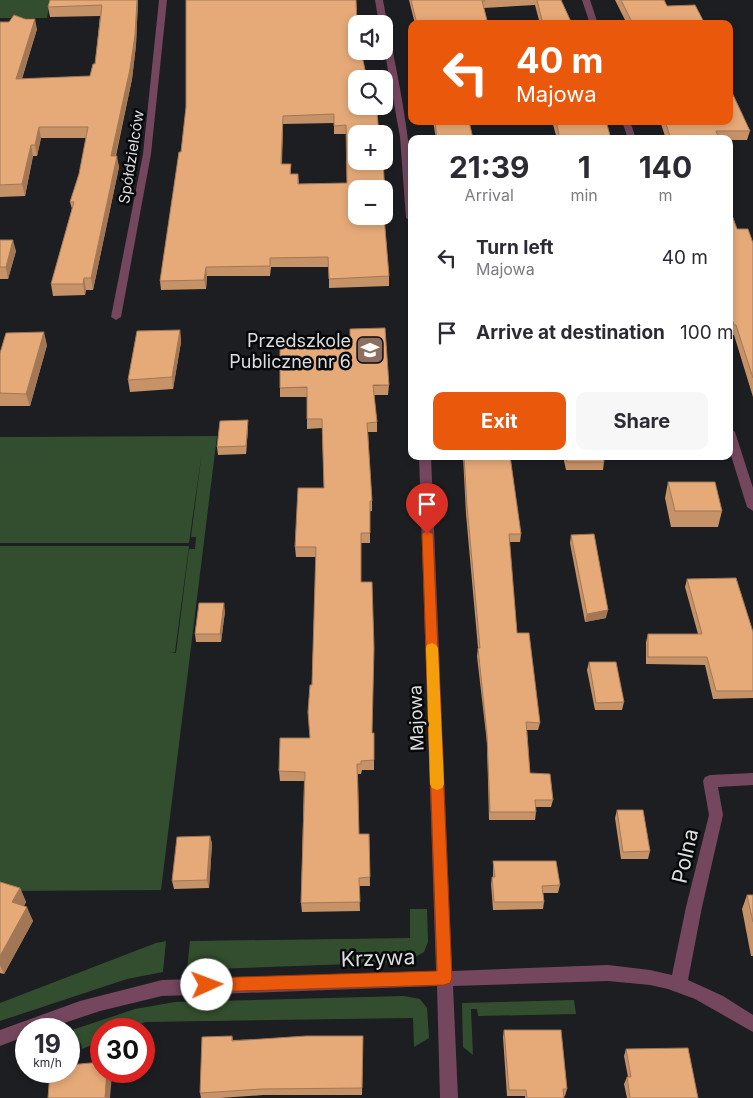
<!DOCTYPE html>
<html lang="en">
<head>
<meta charset="utf-8">
<style>
	:root { --surface:#fff; --page:#f7f7f7; --text:#2b2b33; --muted:#7c7c81; --accent:#ea580c }
	body { margin:0; font-family:Inter,sans-serif; background:var(--page); color:var(--text); height:100vh; display:flex; flex-direction:column; font-size:19px; white-space:nowrap }
	* { box-sizing:border-box; margin:0 }
	p { font-size:16px; color:var(--muted) }
	.icon { flex:none; width:28px; height:28px; fill:none; stroke:currentColor; stroke-width:2; stroke-linecap:round; stroke-linejoin:round }
	.map { position:relative; flex:1; overflow:hidden }
	.sheet { position:absolute; left:408px; top:135px; width:325px; height:325px; display:flex; flex-direction:column; background:var(--surface); border-radius:10px; box-shadow:0 2px 8px #0003 }
	.sheet>* { flex:none }
	.top-card { position:absolute; left:408px; top:20px; width:325px; height:105px; border-radius:10px; box-shadow:0 2px 8px #0003; background:#ea580c; color:#fff; overflow:hidden }
	.buttons { position:absolute; left:348px; top:15px; display:grid; gap:10px }
	.buttons a { display:grid; place-items:center; width:45px; height:45px; border-radius:10px; background:var(--surface); box-shadow:0 2px 8px #0003; font-size:25px }
	.speed { position:absolute; left:15px; top:1018px; display:flex; gap:10px; font-size:25px; font-weight:700; text-align:center }
	.speed>* { display:grid; place-content:center; width:65px; height:65px; border-radius:50%; background:var(--surface); box-shadow:0 2px 8px #0003; line-height:1 }
	.speed small { font-size:12px; font-weight:400 }
	.speed .limit { border:8px solid #d22; background:#fff; color:#111 }
	.pin { position:absolute; display:grid; place-items:center; width:42px; height:42px; color:#fff; margin:-51px -21px; border-radius:50% 50% 50% 0; rotate:-45deg; box-shadow:0 0 5px #0007 }
	.pin .icon { rotate:45deg }
	.me { position:absolute; width:55px; margin:-28px; rotate:88deg; stroke-linejoin:round; filter:drop-shadow(0 0 4px #0008) }
	.turn { display:flex; align-items:center; gap:18px; height:105px; padding:0 25px; font-size:22px }
	.turn .icon { width:65px; height:65px; stroke-width:2.5 }
	.turn b { display:block; font-size:35px; line-height:42px }
	.eta { display:flex; justify-content:space-evenly; align-items:center; height:85px; text-align:center }
	.eta b { font-size:30px; font-weight:700; line-height:35px }
	.cta { display:flex; gap:10px; margin-top:auto; padding:10px 25px }
	.cta a { flex:1; height:58px; border-radius:10px; background:var(--accent); color:#fff; font-size:20px; font-weight:700; line-height:58px; text-align:center }
	.cta a+a { background:var(--page); color:var(--text) }
	ul { padding:0; list-style:none }
	li { display:flex; align-items:center; gap:15px; height:75px; padding:0 25px }
	li div { flex:1 }
	li b { display:block; font-size:19px }
	li em { font-style:normal }
	.map>svg:first-child { display:block }
	.green { fill:#334e2e }
	.lines { fill:none; stroke-linecap:round; stroke-linejoin:round }
	.minor { fill:#74475f; fill-rule:evenodd }
	.wall { fill:#c69268; fill-rule:evenodd }
	.shaded-wall { fill:#a17755 }
	.building { fill:#e6aa79; stroke:#a17755; fill-rule:evenodd }
	.route { fill:#ea580c; stroke:#983908 }
	.slow { fill:#f59e0b }
	.labels { text-anchor:middle; dominant-baseline:central; stroke-width:5; stroke-linejoin:round; paint-order:stroke }
	.far-street-label { font-size:15px; fill:#dcdddf; stroke:#070809 }
	.poi-label { font-size:18px; fill:#dcdddf; stroke:#070809; text-anchor:end }
	.street-label { font-size:18px; fill:#dcdddf; stroke:#070809 }
	.near-street-label { font-size:21px; fill:#dcdddf; stroke:#070809 }
</style>
</head>
<body>
<div class="map">
<svg width="753" height="1098" viewBox="0 0 753 1098">
	<rect width="100%" height="100%" fill="#1c1e21"/>
	<g class="green">
		<path d="M0 0H50L47 18H0Z"/>
		<path d="M217 436 161 890 0 891V546H189L175 652 170 653H176L189 549H195L196 537H191L202 451H54H202L189 543H0V437Z"/>
		<path d="M410 909H427L428 942 424 952 406 962 187 970 190 941 410 938Z"/>
		<path d="M166 941 163 972 127 979 0 1021V1003L156 943Z"/>
		<path d="M404 996 420 999 427 1008 429 1038 414 1047 413 1018 145 1022 130 1029H101V1041L82 1049 81 1043 69 1048V1031L135 1009 175 1002Z"/>
		<path d="M574 1000 576 1014 478 1016 477 1009H471L473 1055 463 1047 462 1003Z"/>
	</g>
	<g class="lines">
		<g class="minor">
			<path d="M159 0H167L151 154 121 317 116 320 111 317 143 154Z"/>
			<path d="M375 0H383C396 73 416 147 411 221L406 218 400 137 384 48V24H379Z"/>
			<path d="M582 0H590L598 24H590Z"/>
			<path d="M622 121H630L636 139H628Z"/>
			<path d="M729 428 735 432 753 488V511L747 507 729 449Z"/>
			<path d="M419 456H431L452 971 608 965 650 970 672 975 686 907 709 815 703 781 705 777 710 775 753 773V785L718 787 723 815 702 907 688 980 723 996 753 1015V1032L695 999 668 989 650 985 608 981 453 986 458 1098H440L437 986 162 996 100 1011 46 1029H26V1036L0 1046V1030L80 1001 162 980 436 971Z"/>
		</g>
	</g>
	<g class="wall">
		<path d="M50 0H138L136 45 132 79 116 156 119 167 93 290H86L85 295 53 296 51 284 72 209 70 202 79 174 86 138H41L37 156H33L25 196 0 197V22L37 29 22 79 90 76 95 64 100 16 50 17 48 7Z"/>
		<path d="M186 0H356L357 24H356V51H361L367 79H356V106H373L375 112H377L379 134H356V161H383L385 193 384 202V189H356V216H384L389 276V286L329 288V267H271L270 276H207L206 289 161 290 160 281 179 152H181L186 107ZM334 123V134H346L347 183 299 184 298 174H291V164H282L283 124Z"/>
		<path d="M409 0H561L572 24H540L535 5 484 8 488 24H415Z"/>
		<path d="M615 0H664L667 6 705 24H627Z"/>
		<path d="M433 121H469L473 139H436Z"/>
		<path d="M552 121H606L611 139H557Z"/>
		<path d="M660 121H729L750 131 747 140H729V139H666Z"/>
		<path d="M729 166 731 172 729 181Z"/>
		<path d="M729 207 737 229 753 243V397L734 335H732L729 327Z"/>
		<path d="M0 240 16 251 8 279H0Z"/>
		<path d="M180 330 181 342 173 389 130 392 128 380Z"/>
		<path d="M47 345 30 406H0V353Z"/>
		<path d="M389 385 388 395H374L377 422V432H368L372 501V511H370V543H361V582L372 733H374V770H362L361 774H358L359 834H369L370 886H359L360 911 302 912 301 903 304 781H280L279 771 310 738 316 557H296L295 547 324 488 322 428 307 429V397H280V388Z"/>
		<path d="M248 428 246 454 218 455 217 447Z"/>
		<path d="M463 456H510L521 534 520 542H509L517 633 540 723 538 730H527L530 773 553 800 551 807H535L536 812 535 820H489L487 743 477 656 478 648 466 514Z"/>
		<path d="M563 456H603L604 462 603 470H566Z"/>
		<path d="M668 482 722 511 718 527H671L665 498Z"/>
		<path d="M571 535 606 618 585 622 570 543Z"/>
		<path d="M687 579 753 632V698L713 699 705 665 646 664V642L648 634H698L685 587Z"/>
		<path d="M225 611 221 642H196L195 634Z"/>
		<path d="M589 662 624 702 622 710H595L587 670Z"/>
		<path d="M617 810 650 851 648 859H621L615 818Z"/>
		<path d="M210 836 212 844 209 888 174 889 172 881Z"/>
		<path d="M493 861 560 885 558 893H543L544 902 543 909 493 910 491 884 492 877H493Z"/>
		<path d="M0 882 20 888 26 902 24 906 33 921 4 974 0 973Z"/>
		<path d="M747 895H753V956H751L742 909Z"/>
		<path d="M504 1030 567 1089 565 1096H563L564 1098H525V1096H507L503 1037Z"/>
		<path d="M232 1036 233 1040 363 1036 362 1095H263L220 1098H201L200 1093Z"/>
		<path d="M626 1049 698 1098H627L624 1084 627 1077H628L624 1056Z"/>
	</g>
	<g class="shaded-wall">
		<path d="M137 0H138L136 45 132 79 113 167 111 156Z"/>
		<path d="M35 19 37 29 18 90 16 79Z"/>
		<path d="M283 116V124L281 173V164Z"/>
		<path d="M39 127 41 138 37 156 35 145Z"/>
		<path d="M31 145 33 156 25 196 22 184Z"/>
		<path d="M117 156 119 167 93 290 91 278Z"/>
		<path d="M13 240 16 251 8 279 6 267Z"/>
		<path d="M206 267 207 276 206 289 204 280Z"/>
		<path d="M84 278 86 290 85 295 83 284Z"/>
		<path d="M180 330 181 342 173 389 172 377Z"/>
		<path d="M44 332 47 345 30 406 26 394Z"/>
		<path d="M248 420V428L246 454V446Z"/>
		<path d="M224 603 225 611 221 642 220 634Z"/>
		<path d="M608 610 606 618 585 622 587 614Z"/>
		<path d="M210 836 212 844 209 888 207 880Z"/>
		<path d="M20 888 26 902 17 916 12 902Z"/>
		<path d="M27 907 33 921 4 974 0 965V956Z"/>
		<path d="M107 1071H111L112 1074 110 1098H105Z"/>
	</g>
	<g class="building">
		<path d="M50 0H137L135 35 130 69 111 156H117L91 278H84L83 284H51L74 202H70L79 174 88 127H39L35 145H31L22 184 0 185V22H9L14 15 25 19H35L16 79 90 76 93 64H95L102 5 48 7Z"/>
		<path d="M186 0H356L357 24H356V51H361L367 79H356V106H373L375 112H377L379 134H356V161H383L385 193H384V189H356V216H384L389 276 329 279 328 257 270 258V266L206 267 204 280 160 281 179 152H181L186 107ZM334 114V126L346 125 347 183 298 184V174H290L291 164H281L283 116Z"/>
		<path d="M411 0H484L485 1H482L488 24H417Z"/>
		<path d="M537 0H561L572 24H543Z"/>
		<path d="M621 0H664L667 6 695 5 705 24H633Z"/>
		<path d="M729 86 750 131H716L719 139H671L665 121H729Z"/>
		<path d="M435 121H469L473 139H437Z"/>
		<path d="M556 121H606L611 139H560Z"/>
		<path d="M729 207 737 229H748L753 243V378L736 325H734L729 310Z"/>
		<path d="M0 240H13L6 267H0Z"/>
		<path d="M385 328 389 385H373L377 422 367 423 372 501H370V533H361V582H372L374 648 372 733H374V760L361 761V764H357L359 834H369L370 877 359 878 360 902 301 903 305 772 279 771 280 738H310L308 712 310 685H312L316 547H295L298 488H324L322 419H307V387L280 388V347L350 346V329Z"/>
		<path d="M180 330 172 377 128 380 137 331Z"/>
		<path d="M44 332 26 394 0 393V353L6 333Z"/>
		<path d="M248 420 246 446 217 447 220 421Z"/>
		<path d="M464 456H510L521 534H509L517 633H529L540 723 526 722 530 773 550 774 553 800H535L536 812H490L487 735 478 648H480L467 506Z"/>
		<path d="M566 456H603L604 462H567Z"/>
		<path d="M668 482H715L722 511H675Z"/>
		<path d="M594 534 608 610 587 614 571 535Z"/>
		<path d="M736 578 753 632V691H716L707 657H648V634H702L687 579Z"/>
		<path d="M199 603H224L220 634H195Z"/>
		<path d="M589 662H616L624 702 596 703Z"/>
		<path d="M617 810H643L650 851 623 852Z"/>
		<path d="M210 836 207 880 172 881 177 837Z"/>
		<path d="M493 861H556L560 885 542 886 544 902H494L492 877H495Z"/>
		<path d="M0 882 20 888 12 902 27 907 0 956Z"/>
		<path d="M747 895H753V922Z"/>
		<path d="M504 1030H561L567 1089H563L564 1098H527L526 1090H509Z"/>
		<path d="M232 1036V1041L306 1036H363L362 1088 262 1089 200 1093 202 1037Z"/>
		<path d="M688 1048 698 1098H630L627 1077H631L626 1049Z"/>
		<path d="M101 1062V1071H107L105 1098H48L50 1071H69V1065Z"/>
	</g>
	<path class="route" d="M427 530 433 534 452 978 450 983 444 985 207 992 201 990 199 985 201 980 207 978 437 971 422 534Z"/>
	<path class="slow" d="M432 643 436 645 438 648 444 784 442 788 437 790 432 788 430 784 426 648 427 645Z"/>
	<defs>
		<g id="school-square" transform="scale(1.4375)"><rect x="-9" y="-9" width="18" height="18" rx="4" fill="#8d6e63" stroke="#070809"/><path d="M0-5L7-2L0 1L-7-2ZM-4 1L0 2.5L4 1V4Q0 6-4 4Z" fill="#fff"/></g>
	</defs>
	<g fill-rule="evenodd">
		<use href="#school-square" x="370" y="350"/>
	</g>
	<g class="labels">
		<g class="far-street-label">
			<text transform="translate(131 157) rotate(-81)">Spółdzielców</text>
		</g>
		<g class="poi-label">
			<text x="351" y="340">Przedszkole<tspan x="351" dy="21">Publiczne nr 6</tspan></text>
		</g>
		<g class="street-label">
			<text transform="translate(416 718) rotate(-92)">Majowa</text>
		</g>
		<g class="near-street-label">
			<text transform="translate(685 856) rotate(-77)">Polna</text>
			<text transform="translate(378 958) rotate(-2)">Krzywa</text>
		</g>
	</g>
</svg>
<div class="buttons">
<a><svg class="icon" aria-label="sound" viewBox="0 0 24 24"><path d="M4 9h4l5-4v14l-5-4H4zM17 9q2 3 0 6"/></svg></a>
<a><svg class="icon" aria-label="search" viewBox="0 0 24 24"><circle cx="10" cy="10" r="6"/><path d="M15 15l6 6"/></svg></a>
<a>+</a>
<a>−</a>
</div>
<div class="speed"><div>19<small>km/h</small></div><div class="limit">30</div></div>
<div class="pin" style="left:427px;top:534px;background:#d93025"><svg class="icon" aria-label="arrive" viewBox="0 0 24 24"><path d="M6 21V4h12l-3 4 3 4H6"/></svg></div>
<svg class="me" style="left:207px;top:985px" viewBox="-20 -20 40 40"><circle r="19" fill="#fff"/><path d="M0-13L10 11 0 6-10 11z" fill="#ea580c"/></svg>
<div class="top-card">
<div class="turn"><svg class="icon" aria-label="left" viewBox="0 0 24 24"><path d="M17 20v-9H6M10 6l-5 5 5 5"/></svg><div><b>40 m</b>Majowa</div></div>
</div>
<section class="sheet">
<div class="eta">
<div><b>21:39</b><p>Arrival</p></div>
<div><b>1</b><p>min</p></div>
<div><b>140</b><p>m</p></div>
</div>
<ul>
<li><svg class="icon" aria-label="left" viewBox="0 0 24 24"><path d="M17 20v-9H6M10 6l-5 5 5 5"/></svg><div><b>Turn left</b><p>Majowa</p></div><em>40 m</em></li>
<li><svg class="icon" aria-label="arrive" viewBox="0 0 24 24"><path d="M6 21V4h12l-3 4 3 4H6"/></svg><div><b>Arrive at destination</b></div><em>100 m</em></li>
</ul>
<div class="cta"><a>Exit</a><a>Share</a></div>
</section>
</div>
</body>
</html>
